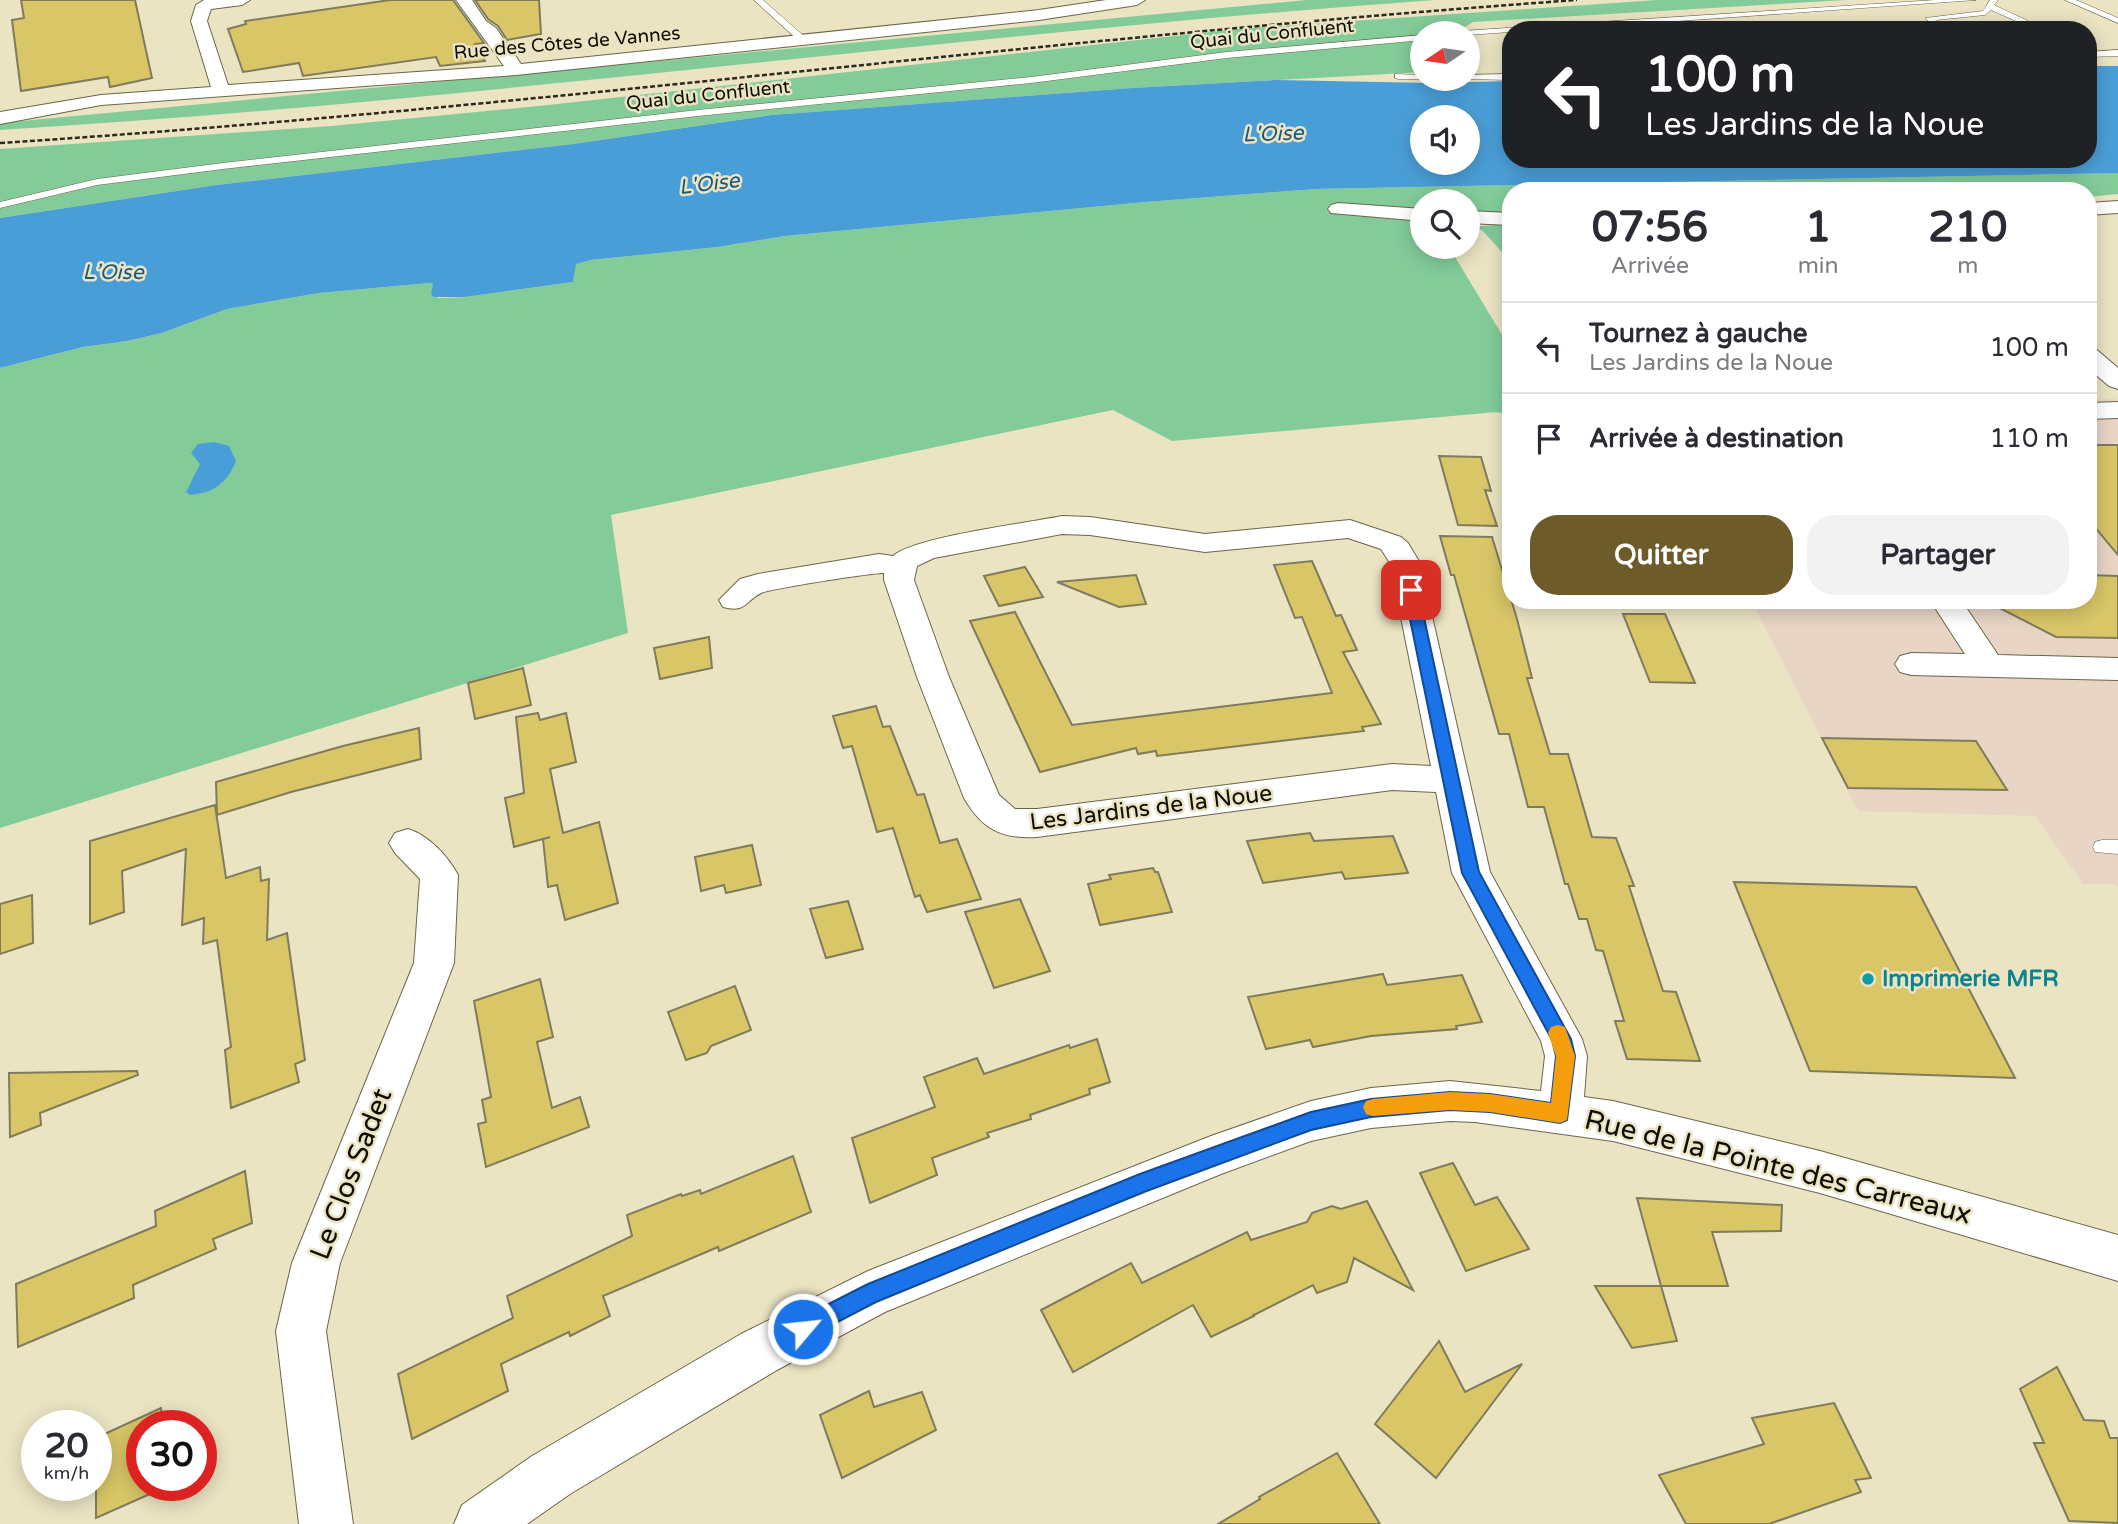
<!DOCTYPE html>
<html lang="fr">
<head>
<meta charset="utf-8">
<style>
	:root { --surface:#fff; --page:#f2f2f3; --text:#2b2b33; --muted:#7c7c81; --line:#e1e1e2; --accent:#6d5b29 }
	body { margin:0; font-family:"Varela Round",sans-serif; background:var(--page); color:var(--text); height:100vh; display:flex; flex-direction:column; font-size:26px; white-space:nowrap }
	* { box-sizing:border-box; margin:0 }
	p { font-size:23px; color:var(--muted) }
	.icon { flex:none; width:38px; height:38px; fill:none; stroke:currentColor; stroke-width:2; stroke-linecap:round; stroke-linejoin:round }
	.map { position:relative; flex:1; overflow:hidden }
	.details { position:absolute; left:1502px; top:182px; width:595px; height:427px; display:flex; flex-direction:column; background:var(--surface); border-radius:28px; box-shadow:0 4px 18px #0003 }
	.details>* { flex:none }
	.hud { position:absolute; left:1502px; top:21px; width:595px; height:147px; border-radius:28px; box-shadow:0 4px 18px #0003; background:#202124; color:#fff; overflow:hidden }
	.needle { width:46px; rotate:257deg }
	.buttons { position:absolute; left:1410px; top:21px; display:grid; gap:14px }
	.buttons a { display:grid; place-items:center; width:70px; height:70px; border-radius:50%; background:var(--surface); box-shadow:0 4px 18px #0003; font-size:35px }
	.speed { position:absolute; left:21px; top:1410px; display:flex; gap:14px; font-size:35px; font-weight:700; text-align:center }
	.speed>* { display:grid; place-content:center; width:91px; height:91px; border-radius:50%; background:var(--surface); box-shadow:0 4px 18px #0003; line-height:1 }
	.speed small { font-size:18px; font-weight:400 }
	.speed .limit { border:10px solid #d22; background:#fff; color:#111 }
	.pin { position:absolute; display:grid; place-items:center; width:60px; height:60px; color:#fff; margin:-30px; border-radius:14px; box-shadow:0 4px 10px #0006 }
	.me { position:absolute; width:77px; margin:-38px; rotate:62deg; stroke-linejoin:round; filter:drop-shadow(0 0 5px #0008) }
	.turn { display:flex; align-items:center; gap:24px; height:147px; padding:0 28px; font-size:32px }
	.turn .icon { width:91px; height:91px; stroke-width:2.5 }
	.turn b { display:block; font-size:49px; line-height:60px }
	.eta { display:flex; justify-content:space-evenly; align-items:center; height:119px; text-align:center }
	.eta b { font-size:42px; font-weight:700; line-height:49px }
	.cta { display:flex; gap:14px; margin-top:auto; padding:14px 28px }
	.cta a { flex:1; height:80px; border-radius:28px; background:var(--accent); color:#fff; font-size:28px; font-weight:700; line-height:80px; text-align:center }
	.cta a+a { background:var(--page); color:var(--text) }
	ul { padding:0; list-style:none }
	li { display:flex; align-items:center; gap:21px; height:91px; padding:0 28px; border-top:2px solid var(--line) }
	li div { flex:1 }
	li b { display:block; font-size:26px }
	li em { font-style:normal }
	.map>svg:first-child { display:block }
	.commercial { fill:#e8d5c5 }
	.green { fill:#83cc9a }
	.water { fill:#4a9ed7; fill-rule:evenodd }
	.building { fill:#d8c667; stroke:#817b5d; stroke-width:2 }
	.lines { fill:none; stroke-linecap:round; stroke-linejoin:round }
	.service-casing { stroke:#6b6548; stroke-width:1 }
	.minor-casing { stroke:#6b6548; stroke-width:2 }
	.service { fill:#fff; fill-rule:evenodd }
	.minor { fill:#fff; fill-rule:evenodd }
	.rail { stroke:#2c291d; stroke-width:2.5; stroke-dasharray:5 2.5; stroke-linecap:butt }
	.route { fill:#1a73e8; stroke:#114b97; stroke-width:2 }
	.slow { fill:#f59e0b }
	.culture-dot { fill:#0f9aa8; stroke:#eae4c3; stroke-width:2.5 }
	.labels { text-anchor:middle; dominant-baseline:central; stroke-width:5; stroke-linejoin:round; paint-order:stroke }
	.far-street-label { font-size:19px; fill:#0e0c03; stroke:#eae4c3 }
	.far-water-label { font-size:21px; font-style:italic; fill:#1a587e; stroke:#eae4c3 }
	.street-label { font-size:23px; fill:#0e0c03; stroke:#eae4c3 }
	.culture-label { font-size:23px; font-weight:bold; fill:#0d838f; stroke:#eae4c3; text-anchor:start }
	.near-street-label { font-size:28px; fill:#0e0c03; stroke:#eae4c3 }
</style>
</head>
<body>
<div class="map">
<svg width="2118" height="1524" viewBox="0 0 2118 1524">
	<rect width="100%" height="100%" fill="#eae4c3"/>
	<path class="commercial" d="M2115 399 2118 402V887L2116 884H2083L2035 816 1858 811 1751 600H2088V400Z"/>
	<g class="green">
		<path d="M1307 0H1435C956 34 480 101 0 130V123Z"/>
		<path d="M1657 0H1846L1473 22 1456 33H1423V72L1132 88 772 115 573 144 216 185 0 218V149L332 126 548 105 1238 29Z"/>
		<path d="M2118 173V194L2088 197V191H1510V214L1469 211 1468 201H1423V247H1449L1510 348V415L1497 412 1172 441 1113 410 611 515 628 633 0 828V368L83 347 127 341 162 333 227 309 319 293 430 283 433 284 438 298 465 297 573 282 575 264 591 260 718 247 785 236 1145 202 1316 189Z"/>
		<path d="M1510 224V261L1482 230H1468V227Z"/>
	</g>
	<g class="water">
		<path d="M2088 66H2118V173L1316 189 1145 202 785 236 718 247 591 260 576 264 573 282 465 297H434L431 294 433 284 430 283 319 293 227 309 162 333 127 341 83 347 0 368V218L216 185 573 144 772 115 1132 88 1276 80 1431 83 1510 81V159H2088ZM1423 117H1468V163H1423Z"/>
		<path d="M214 442 229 446 236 461C227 483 214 493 190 495L186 492 200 464 191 453 198 444Z"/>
	</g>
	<g class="building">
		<path d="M21 0H135L152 78 110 87 108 77 21 91 12 20 24 18Z"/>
		<path d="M390 0H453L484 43 475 44 485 61 440 66 436 57 303 76 299 63 243 72 228 29 246 24 245 21Z"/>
		<path d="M475 0H539L541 34 507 40 498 26 488 19Z"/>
		<path d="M2088 445H2118V555L2088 519Z"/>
		<path d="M1439 456 1481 457 1491 491 1485 490 1497 526 1458 525Z"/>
		<path d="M1440 536 1492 537 1517 619 1532 678H1527L1550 754H1568L1592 837 1616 838 1634 886H1629L1663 991 1676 992 1700 1061 1627 1059 1615 1021H1624L1603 951 1596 950 1587 919H1579L1568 884H1565L1544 807H1528L1509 734H1499L1454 575H1451Z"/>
		<path d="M1312 561 1336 616 1341 615 1357 650 1343 652 1381 724 1362 727 1364 731 1157 756 1156 751 1138 754 1136 748 1040 772 970 621 1015 612 1072 725 1332 693 1302 617 1295 618 1274 565Z"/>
		<path d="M1025 567 1043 597 999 606 984 576Z"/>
		<path d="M1136 575 1146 604 1119 607 1057 582Z"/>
		<path d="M2088 575 2118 576V638L2056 637 1984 600H2088Z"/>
		<path d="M1623 614H1665L1695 683 1650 682Z"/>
		<path d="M709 637 712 668 660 679 654 648Z"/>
		<path d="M523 668 531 705 475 719 468 683Z"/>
		<path d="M876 706 883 727 890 726 917 795 924 794 940 843 957 839 981 899 927 912 920 895 915 897 893 828 877 832 852 746 843 748 833 716Z"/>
		<path d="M538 713 540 720 566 713 576 762 550 769 563 833 599 822 618 903 565 920 557 885 548 887 543 839 550 837 514 847 505 798 524 793 516 717Z"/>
		<path d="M419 728 421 759 291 792 217 815 216 782 343 746Z"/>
		<path d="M1822 738 1976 741 2007 790 1848 788Z"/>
		<path d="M215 805 226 878 260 867 261 881 269 879 267 940 287 933 305 1060 295 1064 299 1082 231 1108 225 1050 231 1047 217 940 203 944 204 918 182 925 186 849 122 871 124 912 90 924V841Z"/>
		<path d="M1310 833 1314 841 1393 836 1408 873 1345 879 1342 872 1263 883 1247 841Z"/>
		<path d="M752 845 761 885 726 893 724 885 701 891 695 857Z"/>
		<path d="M1153 868 1155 872H1158L1172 912 1100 925 1088 884 1111 879 1109 875Z"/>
		<path d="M1734 882 1916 887 2015 1078 1810 1071Z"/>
		<path d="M32 895 33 943 0 954V904Z"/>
		<path d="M1020 899 1050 971 994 988 965 912Z"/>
		<path d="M848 901 863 949 826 958 810 909Z"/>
		<path d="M1383 974 1387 985 1462 975 1482 1022 1456 1026 1457 1029 1371 1036 1313 1047 1310 1040 1266 1049 1248 997Z"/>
		<path d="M540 979 553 1037 537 1042 552 1108 580 1097 589 1127 486 1167 478 1124 486 1122 482 1100 491 1097 474 1001Z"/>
		<path d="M735 986 751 1030 711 1046 707 1053 686 1060 668 1012Z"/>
		<path d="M1097 1039 1110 1082 1089 1089 1090 1094 1030 1115 1031 1119 987 1133 989 1137 932 1158 937 1175 870 1203 852 1138 935 1107 924 1077 977 1058 984 1074 1069 1045 1070 1048Z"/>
		<path d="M137 1071 138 1075 40 1113 41 1125 10 1137 9 1073Z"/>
		<path d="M793 1156 811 1212 719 1251 718 1247 603 1296 610 1316 570 1336 569 1332 501 1364 508 1391 412 1439 398 1374 513 1318 507 1296 632 1236 627 1215 681 1194 682 1196 700 1190 701 1194Z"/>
		<path d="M1453 1163 1475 1205 1497 1197 1529 1249 1466 1271 1420 1173Z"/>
		<path d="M245 1171 252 1223 213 1239 216 1249 133 1285 134 1298 18 1347 16 1284 156 1226 155 1211Z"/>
		<path d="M1637 1198 1782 1205 1781 1231 1712 1232 1728 1286H1661Z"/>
		<path d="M1367 1201 1413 1290 1354 1258 1347 1282 1317 1293 1313 1285 1254 1315 1253 1314 1254 1316 1211 1337 1193 1305 1073 1372 1041 1310 1131 1263 1142 1283 1247 1232 1251 1240 1307 1222 1312 1213 1332 1206 1341 1209Z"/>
		<path d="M1595 1286H1661L1677 1341 1632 1348Z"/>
		<path d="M1439 1341 1465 1392 1522 1364 1436 1478 1375 1424Z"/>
		<path d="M2057 1367 2084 1420 2104 1421 2110 1438H2118V1523L2069 1521 2034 1443H2044L2020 1389Z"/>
		<path d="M869 1391 874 1407 922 1392 936 1430 842 1478 820 1415Z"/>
		<path d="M1834 1403 1871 1478 1855 1480 1861 1492 1769 1524H1686L1659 1475 1764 1444 1752 1418Z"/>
		<path d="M161 1408 163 1426H142V1486H168L96 1518V1438Z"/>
		<path d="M1337 1453 1380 1524H1218L1260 1499 1259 1497Z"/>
	</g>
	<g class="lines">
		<g class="service-casing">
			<g id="service">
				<path d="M754 0H763L806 38V42H800Z"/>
				<path d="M1936 0H1976L1551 30H1510V32L1468 35 1459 33 1463 31Z"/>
				<path d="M1990 0H1998L1994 5 2047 30H2036L1991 10 1985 15 1936 20 1947 30H1938L1925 18 1983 11Z"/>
				<path d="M2065 0H2076L2118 18V23Z"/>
				<path d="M1423 35V40L1227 58 1031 83 698 116 223 169 97 185 0 208V202L97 179 223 163 698 110 1031 77 1227 52Z"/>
				<path d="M2118 50V56L2088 57V52Z"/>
				<path d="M1395 74 1423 75V79H1427H1398L1395 78Z"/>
				<path d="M1510 74V80L1464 79H1468V75Z"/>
				<path d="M1430 79H1451L1434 82Z"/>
				<path d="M2102 840H2118V854L2095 852 2093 847 2095 842Z"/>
			</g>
		</g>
		<g class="minor-casing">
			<g id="minor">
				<path d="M204 0H250L242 5 211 9 207 21 228 85 504 66 456 0H472L486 21 496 28 521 64 1039 10 1106 0H1145L1137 5 1039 20 516 75 101 105 0 124V112L101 95 211 87 191 21 196 5Z"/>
				<path d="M2118 201V213L2088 215V203Z"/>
				<path d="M1338 203 1423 209V221L1331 213 1328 209 1331 205Z"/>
				<path d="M1468 211 1510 213V225L1468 223Z"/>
				<path d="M2088 348 2097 350 2118 368V389L2109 386 2088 368Z"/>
				<path d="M2118 402V418L2088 419V403Z"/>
				<path d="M1062 516 1090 517 1205 534 1350 520 1401 537 1408 543 1420 563 1490 872 1582 1039 1587 1056 1584 1097 1613 1101 1820 1151 2118 1235V1281L1820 1193 1613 1141 1475 1122 1450 1121 1371 1128 1311 1141 1221 1174 885 1312 777 1370 570 1494 527 1524H454L462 1505 532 1456 741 1334 868 1271 1211 1136 1311 1101 1371 1088 1450 1081 1541 1091 1545 1056 1541 1041 1452 873 1436 792 1392 790 1037 837C1001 839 982 829 964 798L917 677 884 580V573C876 572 769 589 761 593 744 602 746 613 723 607L719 600 740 579 758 574 879 554 893 556C914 537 1028 523 1062 516ZM1062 534 1090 535 1205 552 1348 538 1381 549 1390 563 1431 766 1392 764 1037 809H1015L999 795 949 677 914 580 917 566 934 558Z"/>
				<path d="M1930 600H1961L1998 655 2118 658V680L1911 675 1900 672 1895 664 1900 656 1911 653 1965 654Z"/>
				<path d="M408 829C428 835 448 856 458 875L454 963 340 1263 326 1331 353 1524H299L276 1331 292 1263 414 963 420 879 395 853 389 843 395 833Z"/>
			</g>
		</g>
		<use href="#service" class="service"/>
		<use href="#minor" class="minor"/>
		<path class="rail" d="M0 143C527 109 1050 37 1577 0"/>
	</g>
	<path class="route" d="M1411 585 1418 590 1479 872 1571 1039 1575 1056 1567 1120 1560 1123 1490 1112 1450 1110 1371 1117 1311 1130 1144 1192 876 1302 803 1340 795 1337 791 1329 795 1321 868 1284 1140 1174 1311 1112 1371 1099 1450 1092 1490 1094 1551 1103 1556 1056 1552 1040 1462 873 1404 590Z"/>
	<path class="slow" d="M1558 1025 1565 1027 1575 1056 1567 1120 1560 1123 1490 1112 1450 1110 1373 1116 1366 1114 1363 1107 1366 1101 1373 1099 1450 1092 1490 1094 1551 1103 1556 1056 1548 1033 1551 1027Z"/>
	<circle class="culture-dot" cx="1868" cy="979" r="7"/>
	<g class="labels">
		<g class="far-street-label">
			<text transform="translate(1272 34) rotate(-6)">Quai du Confluent</text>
			<text transform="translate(567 43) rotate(-5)">Rue des Côtes de Vannes</text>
			<text transform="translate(708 95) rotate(-6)">Quai du Confluent</text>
		</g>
		<g class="far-water-label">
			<text transform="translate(1273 134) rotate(-2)">L'Oise</text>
			<text transform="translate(709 184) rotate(-7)">L'Oise</text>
			<text x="113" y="272">L’Oise</text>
		</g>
		<g class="street-label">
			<text transform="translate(1151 808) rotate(-7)">Les Jardins de la Noue</text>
		</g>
		<g class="culture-label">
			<text x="1882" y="979">Imprimerie MFR</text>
		</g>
		<g class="near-street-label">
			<text transform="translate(1778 1167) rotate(14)">Rue de la Pointe des Carreaux</text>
			<text transform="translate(351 1174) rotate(-69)">Le Clos Sadet</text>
		</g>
	</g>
</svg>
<div class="buttons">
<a><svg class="needle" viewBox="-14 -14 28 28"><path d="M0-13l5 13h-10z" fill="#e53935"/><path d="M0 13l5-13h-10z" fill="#7c7c81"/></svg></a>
<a><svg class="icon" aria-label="sound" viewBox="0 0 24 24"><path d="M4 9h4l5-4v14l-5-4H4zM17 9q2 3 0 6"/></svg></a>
<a><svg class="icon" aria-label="search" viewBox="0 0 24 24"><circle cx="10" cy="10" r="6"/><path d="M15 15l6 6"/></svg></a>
</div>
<div class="speed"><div>20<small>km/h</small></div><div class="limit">30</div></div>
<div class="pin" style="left:1411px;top:590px;background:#d93025"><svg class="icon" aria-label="arrive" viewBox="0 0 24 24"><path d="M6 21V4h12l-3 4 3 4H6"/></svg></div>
<svg class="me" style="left:803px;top:1329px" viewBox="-20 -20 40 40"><circle r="17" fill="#1a73e8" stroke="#fff" stroke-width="3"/><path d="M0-11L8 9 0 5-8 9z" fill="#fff"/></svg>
<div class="hud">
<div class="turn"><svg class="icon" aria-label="left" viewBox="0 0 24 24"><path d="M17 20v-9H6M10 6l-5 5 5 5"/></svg><div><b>100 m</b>Les Jardins de la Noue</div></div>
</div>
<section class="details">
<div class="eta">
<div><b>07:56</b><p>Arrivée</p></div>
<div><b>1</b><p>min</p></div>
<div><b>210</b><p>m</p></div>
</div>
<ul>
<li><svg class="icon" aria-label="left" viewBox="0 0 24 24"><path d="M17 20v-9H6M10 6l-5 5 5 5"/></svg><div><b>Tournez à gauche</b><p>Les Jardins de la Noue</p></div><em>100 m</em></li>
<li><svg class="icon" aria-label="arrive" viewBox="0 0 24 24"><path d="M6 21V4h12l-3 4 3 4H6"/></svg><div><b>Arrivée à destination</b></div><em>110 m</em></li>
</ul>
<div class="cta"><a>Quitter</a><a>Partager</a></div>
</section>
</div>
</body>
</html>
